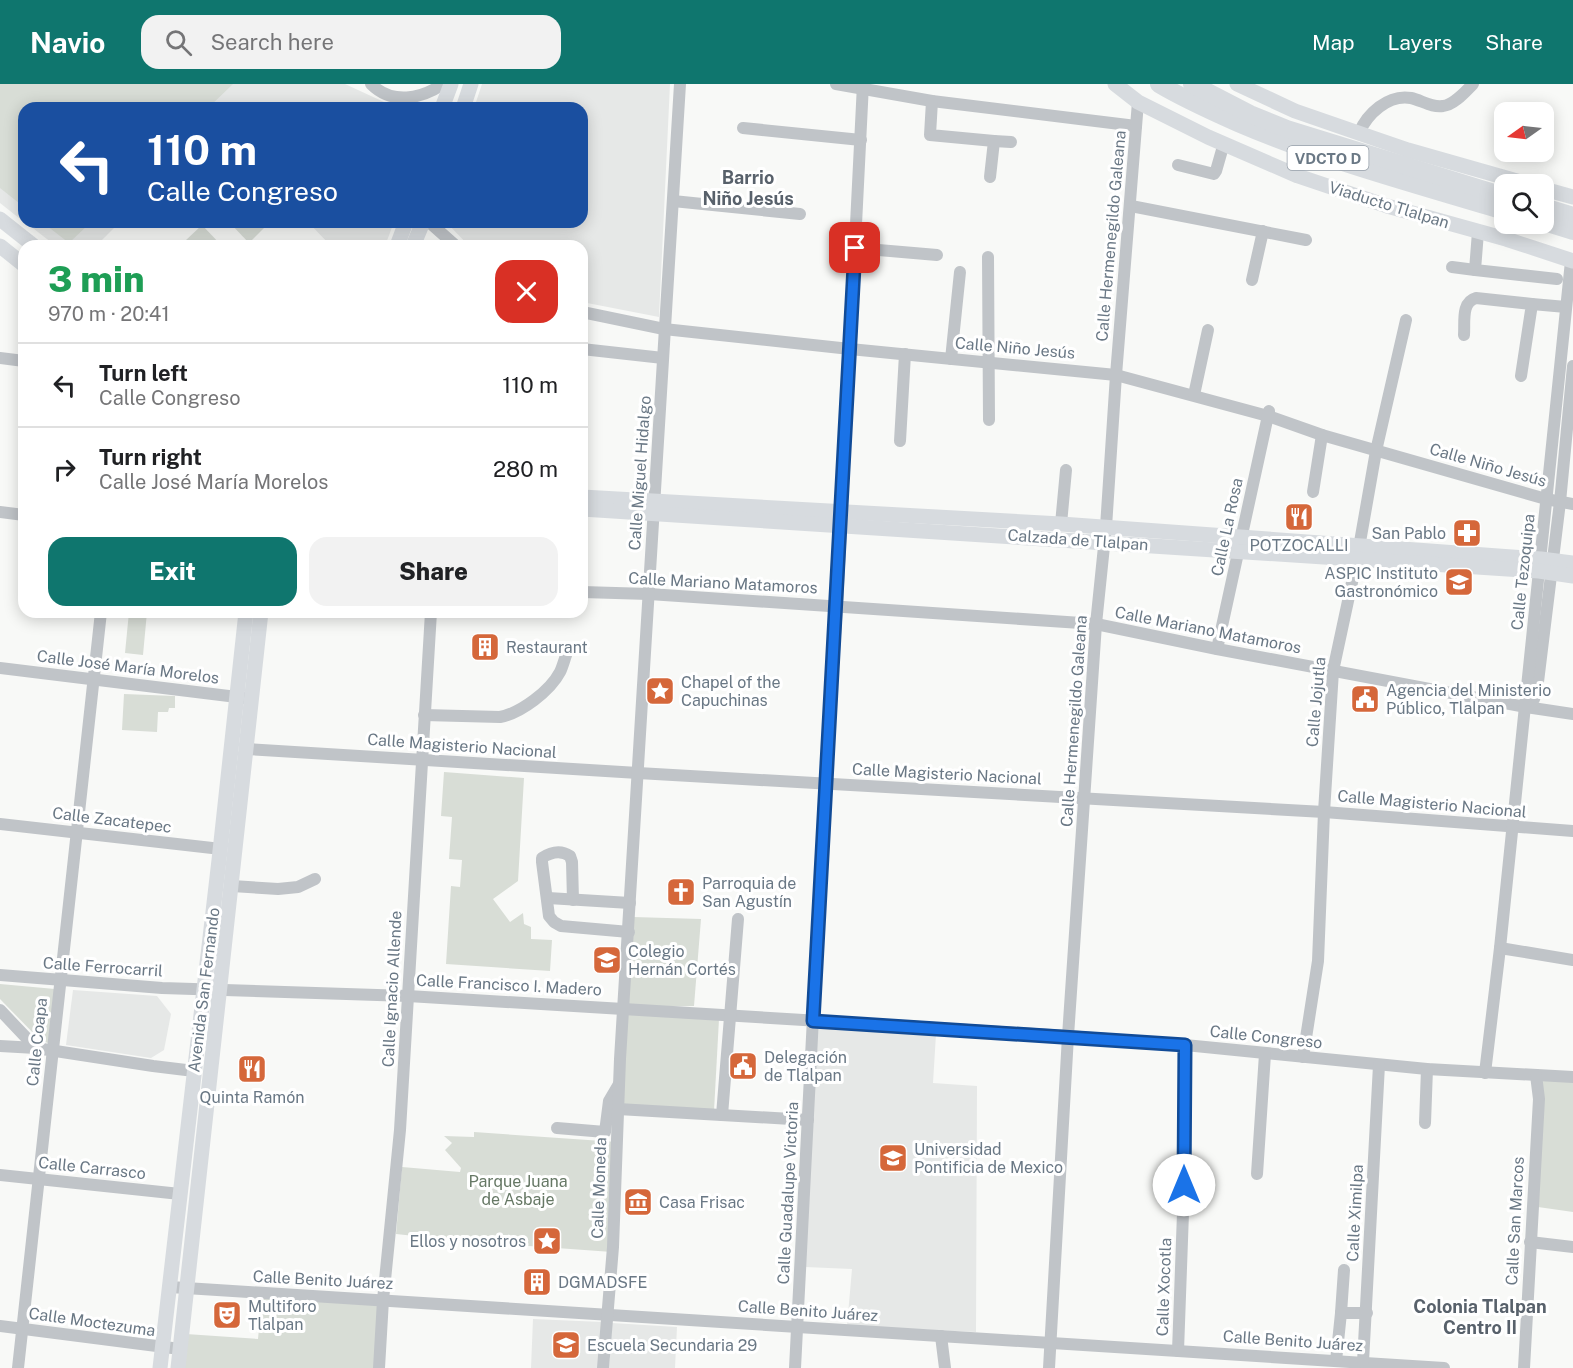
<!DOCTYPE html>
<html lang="en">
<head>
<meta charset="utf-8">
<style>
	:root { --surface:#fff; --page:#f2f2f2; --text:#202124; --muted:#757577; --line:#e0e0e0; --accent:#0f766e }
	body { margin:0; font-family:"Public Sans",sans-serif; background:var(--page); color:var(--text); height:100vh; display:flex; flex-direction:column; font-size:22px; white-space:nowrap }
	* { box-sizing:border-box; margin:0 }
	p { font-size:20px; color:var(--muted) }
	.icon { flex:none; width:33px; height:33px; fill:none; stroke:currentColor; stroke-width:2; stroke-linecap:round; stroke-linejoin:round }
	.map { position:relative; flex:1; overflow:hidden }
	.panel { position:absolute; left:18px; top:156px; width:570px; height:378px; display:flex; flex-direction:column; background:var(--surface); border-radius:18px; box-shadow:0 3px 15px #0003 }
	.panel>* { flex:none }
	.guide { position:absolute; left:18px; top:18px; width:570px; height:126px; border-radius:18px; box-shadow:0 3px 15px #0003; background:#1a4fa0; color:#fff; overflow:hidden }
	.needle { width:39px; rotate:256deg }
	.tools { position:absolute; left:1494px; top:18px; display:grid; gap:12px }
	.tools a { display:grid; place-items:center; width:60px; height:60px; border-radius:12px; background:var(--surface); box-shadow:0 3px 15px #0003; font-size:30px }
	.pin { position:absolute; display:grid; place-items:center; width:51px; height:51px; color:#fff; margin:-26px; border-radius:12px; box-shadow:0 3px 9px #0006 }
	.me { position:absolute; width:66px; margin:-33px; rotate:0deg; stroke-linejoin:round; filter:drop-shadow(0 0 4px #0008) }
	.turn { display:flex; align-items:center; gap:21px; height:126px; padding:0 30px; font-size:27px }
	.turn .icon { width:78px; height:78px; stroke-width:2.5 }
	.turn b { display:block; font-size:42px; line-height:51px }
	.round { display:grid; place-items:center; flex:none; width:63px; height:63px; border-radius:18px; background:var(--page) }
	.overview { display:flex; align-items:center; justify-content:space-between; height:102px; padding:0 30px }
	h1 { font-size:36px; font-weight:800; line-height:45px; color:#1e9e55 }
	.button { display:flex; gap:12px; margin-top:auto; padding:12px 30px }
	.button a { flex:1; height:69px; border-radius:18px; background:var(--accent); color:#fff; font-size:24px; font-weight:800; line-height:69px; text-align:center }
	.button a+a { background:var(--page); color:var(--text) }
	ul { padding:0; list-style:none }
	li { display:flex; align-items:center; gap:18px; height:84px; padding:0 30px; border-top:2px solid var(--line) }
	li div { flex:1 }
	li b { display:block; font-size:22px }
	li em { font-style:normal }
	header { display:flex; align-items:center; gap:36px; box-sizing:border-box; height:84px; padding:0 30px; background:var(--accent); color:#fff }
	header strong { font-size:28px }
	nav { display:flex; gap:33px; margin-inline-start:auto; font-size:21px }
	.search { width:420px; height:54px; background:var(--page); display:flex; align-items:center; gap:15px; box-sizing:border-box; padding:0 21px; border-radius:18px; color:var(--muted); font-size:22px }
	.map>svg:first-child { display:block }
	.built { fill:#e6e8e7 }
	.green { fill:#d8ddd6 }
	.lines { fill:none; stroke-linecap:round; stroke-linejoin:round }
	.minor { stroke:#c0c4c8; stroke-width:12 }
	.major { stroke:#d7dbdf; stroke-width:15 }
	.highway { stroke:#d7dbdf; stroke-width:18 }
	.route-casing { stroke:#114b97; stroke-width:15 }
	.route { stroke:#1a73e8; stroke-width:10 }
	.labels { text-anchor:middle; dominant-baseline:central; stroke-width:6; stroke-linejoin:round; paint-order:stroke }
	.shield { fill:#fff; stroke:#97a0aa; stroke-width:1.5 }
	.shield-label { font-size:15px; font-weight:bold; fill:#6a7885 }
	.street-label { font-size:16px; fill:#6a7885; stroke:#fff }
	.poi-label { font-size:16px; fill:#6a7885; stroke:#fff; text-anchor:start }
	.park-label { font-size:16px; fill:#667865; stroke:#fff }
	.neighbourhood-label { font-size:18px; font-weight:bold; fill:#58616b; stroke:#fff }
</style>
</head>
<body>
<header>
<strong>Navio</strong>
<div class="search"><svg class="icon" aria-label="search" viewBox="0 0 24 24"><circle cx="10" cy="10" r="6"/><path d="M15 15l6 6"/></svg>Search here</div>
<nav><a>Map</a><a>Layers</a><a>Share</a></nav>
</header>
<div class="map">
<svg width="1573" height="1284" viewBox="0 0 1573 1284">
	<rect width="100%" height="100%" fill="#f8f9f7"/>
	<g class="built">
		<path d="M0 0H345L397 24H24V138L0 119Z"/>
		<path d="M482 0H670L659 233 582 218V162H469L446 138H582V24H474Z"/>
		<path d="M25 138H120L96 162H56Z"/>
		<path d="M308 138H394L385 162H331Z"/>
		<path d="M73 906 157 912 171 930 164 966 151 974 66 961Z"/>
		<path d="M817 943 936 950 933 999 977 1002 976 1248 847 1242 852 1185 805 1183Z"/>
		<path d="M533 1235 602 1238 598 1284H531Z"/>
		<path d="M612 1239 677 1243 675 1284H609Z"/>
	</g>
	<g class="green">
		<path d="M0 0H233L208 24H24V123L0 104Z"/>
		<path d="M42 138H91L69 159Z"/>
		<path d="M229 138H270L249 159Z"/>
		<path d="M202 141 222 162H190L185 157Z"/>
		<path d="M129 528H147L143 571 125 569Z"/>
		<path d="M124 610 175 612V624H169L168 628H158L157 648 122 646Z"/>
		<path d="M444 688 524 694 518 797 493 815 510 838 523 829 524 840 531 843V855L552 856 550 887 446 880 451 802 460 803 462 776 449 775 452 733 441 732Z"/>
		<path d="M633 833 701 835 694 922 626 923Z"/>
		<path d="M0 900 55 905 52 960 41 957 0 915Z"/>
		<path d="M626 925 719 935 714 1027 619 1025Z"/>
		<path d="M1539 992 1573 993V1128L1538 1123Z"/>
		<path d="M474 1048 617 1058 612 1168 461 1157 396 1150 402 1083 460 1088 461 1084 445 1066 452 1059 444 1052 474 1053Z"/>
		<path d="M262 1212 380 1220 374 1284H183L186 1250 258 1255Z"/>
	</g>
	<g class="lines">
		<g class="minor">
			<path d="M371 0C392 21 421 15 443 0"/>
			<path d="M836 0 932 17 1136 42"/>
			<path d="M932 17 930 51 994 57 990 93"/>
			<path d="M743 44 861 56"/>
			<path d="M1359 49C1367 30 1388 10 1411 14 1421 16 1432 24 1443 22 1454 21 1465 8 1473 0"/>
			<path d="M994 57 1011 58"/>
			<path d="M1178 81 1214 90 1216 87 1224 59"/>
			<path d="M673 117 800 130"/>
			<path d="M1131 122 1306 156"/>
			<path d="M429 138 456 162"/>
			<path d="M1478 148 1475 186 1557 195"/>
			<path d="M855 164 937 171"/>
			<path d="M988 173 989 336"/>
			<path d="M1452 183 1475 186"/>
			<path d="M1252 196 1263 147"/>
			<path d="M1532 220 1566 223"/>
			<path d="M582 228 664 245 850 265 1116 291 1268 332 1322 351 1546 415 1573 420"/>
			<path d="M1464 251C1465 238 1461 218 1476 214L1532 220 1521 292"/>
			<path d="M582 265 663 274"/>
			<path d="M0 274 24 277"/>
			<path d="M951 275 960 188"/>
			<path d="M1194 311 1208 246"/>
			<path d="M900 357 905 270"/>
			<path d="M1313 408 1322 351"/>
			<path d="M0 428 24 431"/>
			<path d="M1061 440 1066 386"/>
			<path d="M582 508 649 510 1096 540 1217 565 1526 623 1573 630"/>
			<path d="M1217 565 1269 327"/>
			<path d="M0 584 245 614"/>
			<path d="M1527 622 1534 615 1537 606 1560 418 1573 282"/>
			<path d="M424 631 500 633C521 629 550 607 560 588 563 582 565 573 568 566"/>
			<path d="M247 665 638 689 1324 728 1573 747"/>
			<path d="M0 740 221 765"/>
			<path d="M232 802 278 805 298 803 315 795"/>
			<path d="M548 814 630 819"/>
			<path d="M573 816 572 778 570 772C561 766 551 768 542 774V778L549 832 554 838 561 842 629 848"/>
			<path d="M1500 864 1573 876"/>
			<path d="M0 891 162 904 408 912 1068 952 1185 961 1427 985 1573 993"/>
			<path d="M0 926 36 964 153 982 194 987"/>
			<path d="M0 962 36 964"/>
			<path d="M1303 973 1318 877 1324 728 1333 587 1357 475 1376 367 1406 236"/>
			<path d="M1485 989 1500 864 1571 177"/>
			<path d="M618 1025 808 1036"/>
			<path d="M722 1031 738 835"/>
			<path d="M1425 1039 1427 985"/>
			<path d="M557 1044 605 1048 609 1017 619 1000"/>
			<path d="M1257 1090 1265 970"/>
			<path d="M0 1091 180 1110"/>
			<path d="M1530 1158 1573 1163"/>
			<path d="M170 1203 1444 1284"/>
			<path d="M1341 1229 1344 1186"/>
			<path d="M0 1242 180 1265"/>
			<path d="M941 1252 945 1284"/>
			<path d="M1178 1267 1184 1101 1185 961"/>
			<path d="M1336 1277 1341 1229H1367"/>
			<path d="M1363 1278 1379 981"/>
			<path d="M18 1284 101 528"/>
			<path d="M379 1284 383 1216 400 1046 431 528"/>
			<path d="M603 1284 613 1163 620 975 680 0"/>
			<path d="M795 1284 825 700 837 522 863 0"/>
			<path d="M1049 1284 1068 952 1096 540 1106 443 1116 291 1138 18"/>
			<path d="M1524 1284 1539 1015 1536 991"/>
		</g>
		<g class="major">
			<path d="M1115 0 1138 18 1208 53 1298 92 1387 122 1506 155 1573 177"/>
			<path d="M1237 0 1295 27 1373 54 1408 66 1528 100"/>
			<path d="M442 24 451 0"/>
			<path d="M463 24 471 0"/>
			<path d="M1544 105 1573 113"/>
			<path d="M0 135 34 162"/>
			<path d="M0 162 24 181"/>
			<path d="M397 162 406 138"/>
			<path d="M413 162 423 138"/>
			<path d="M582 413 1061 440 1541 475 1573 479"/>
			<path d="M582 425 1539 487 1573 492"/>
			<path d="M160 1284 219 776 246 528"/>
			<path d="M178 1284 261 528"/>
		</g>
		<g class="highway">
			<path d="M1159 0C1184 15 1211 27 1238 39 1324 76 1415 100 1504 127"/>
			<path d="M1192 0 1250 30 1287 45 1504 112"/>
			<path d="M1544 123 1573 132"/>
			<path d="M1544 138 1573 147"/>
		</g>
	</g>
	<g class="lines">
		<g class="route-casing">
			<path id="route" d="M855 164 813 937 1185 961 1184 1101"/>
		</g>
		<use href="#route" class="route"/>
	</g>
	<defs>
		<g id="restaurant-square" transform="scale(1.5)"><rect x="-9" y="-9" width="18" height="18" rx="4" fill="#d5673a" stroke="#fff"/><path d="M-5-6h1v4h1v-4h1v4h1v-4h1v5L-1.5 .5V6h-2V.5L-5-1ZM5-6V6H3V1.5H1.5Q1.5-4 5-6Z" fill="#fff"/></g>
		<g id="pharmacy-square" transform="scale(1.5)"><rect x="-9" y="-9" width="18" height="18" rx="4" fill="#d5673a" stroke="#fff"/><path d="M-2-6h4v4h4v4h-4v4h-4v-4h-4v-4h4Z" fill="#fff"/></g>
		<g id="university-square" transform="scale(1.5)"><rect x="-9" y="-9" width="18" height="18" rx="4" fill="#d5673a" stroke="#fff"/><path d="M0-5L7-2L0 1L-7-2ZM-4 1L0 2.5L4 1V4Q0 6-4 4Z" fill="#fff"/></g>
		<g id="building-square" transform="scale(1.5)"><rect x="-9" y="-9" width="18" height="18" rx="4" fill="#d5673a" stroke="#fff"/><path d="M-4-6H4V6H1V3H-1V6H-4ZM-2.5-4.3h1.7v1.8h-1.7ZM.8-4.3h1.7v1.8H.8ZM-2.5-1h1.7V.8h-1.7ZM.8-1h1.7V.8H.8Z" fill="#fff"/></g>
		<g id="sight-square" transform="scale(1.5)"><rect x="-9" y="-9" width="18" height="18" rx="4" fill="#d5673a" stroke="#fff"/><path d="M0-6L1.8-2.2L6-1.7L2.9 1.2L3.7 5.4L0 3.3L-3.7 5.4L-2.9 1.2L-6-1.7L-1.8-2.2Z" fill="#fff"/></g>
		<g id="civic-square" transform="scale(1.5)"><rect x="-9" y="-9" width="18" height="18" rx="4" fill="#d5673a" stroke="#fff"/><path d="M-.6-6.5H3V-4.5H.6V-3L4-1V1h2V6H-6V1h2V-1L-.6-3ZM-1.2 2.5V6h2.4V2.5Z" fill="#fff"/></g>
		<g id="church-square" transform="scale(1.5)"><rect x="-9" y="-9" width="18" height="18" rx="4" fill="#d5673a" stroke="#fff"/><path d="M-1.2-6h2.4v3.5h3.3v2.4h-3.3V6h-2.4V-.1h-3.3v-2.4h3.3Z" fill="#fff"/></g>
		<g id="school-square" transform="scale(1.5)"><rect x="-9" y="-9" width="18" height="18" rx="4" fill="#d5673a" stroke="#fff"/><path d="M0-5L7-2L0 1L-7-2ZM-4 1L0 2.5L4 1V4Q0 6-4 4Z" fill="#fff"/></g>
		<g id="museum-square" transform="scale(1.5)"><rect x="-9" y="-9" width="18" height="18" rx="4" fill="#d5673a" stroke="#fff"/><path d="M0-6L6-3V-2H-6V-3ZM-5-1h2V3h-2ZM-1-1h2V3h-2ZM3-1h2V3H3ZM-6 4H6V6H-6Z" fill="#fff"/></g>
		<g id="theatre-square" transform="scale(1.5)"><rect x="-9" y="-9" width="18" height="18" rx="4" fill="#d5673a" stroke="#fff"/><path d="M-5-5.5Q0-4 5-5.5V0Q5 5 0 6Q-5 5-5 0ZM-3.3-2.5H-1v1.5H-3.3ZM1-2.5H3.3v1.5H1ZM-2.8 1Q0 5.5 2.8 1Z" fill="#fff"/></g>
	</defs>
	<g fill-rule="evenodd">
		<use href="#restaurant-square" x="1299" y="433"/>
		<use href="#pharmacy-square" x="1467" y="449"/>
		<use href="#university-square" x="1459" y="498"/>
		<use href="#building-square" x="485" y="563"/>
		<use href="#sight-square" x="660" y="607"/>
		<use href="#civic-square" x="1365" y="615"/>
		<use href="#church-square" x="681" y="808"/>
		<use href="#school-square" x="607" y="876"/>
		<use href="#civic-square" x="743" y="982"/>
		<use href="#restaurant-square" x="252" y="985"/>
		<use href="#university-square" x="893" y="1074"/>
		<use href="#museum-square" x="638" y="1118"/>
		<use href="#sight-square" x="547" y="1157"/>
		<use href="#building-square" x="537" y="1198"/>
		<use href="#theatre-square" x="227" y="1231"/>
		<use href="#school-square" x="566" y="1261"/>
	</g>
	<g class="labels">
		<rect class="shield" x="1287.5" y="62" width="81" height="24" rx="4.5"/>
		<g class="shield-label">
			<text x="1328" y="74">VDCTO D</text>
		</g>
		<g class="street-label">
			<text transform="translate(1389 121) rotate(17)">Viaducto Tlalpan</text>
			<text transform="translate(1111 152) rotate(-85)">Calle Hermenegildo Galeana</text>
			<text transform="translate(1015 264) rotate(5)">Calle Niño Jesús</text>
			<text transform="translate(1488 381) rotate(16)">Calle Niño Jesús</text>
			<text transform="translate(640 389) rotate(-86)">Calle Miguel Hidalgo</text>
			<text transform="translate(1227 443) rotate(-78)">Calle La Rosa</text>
			<text transform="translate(1078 456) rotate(4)">Calzada de Tlalpan</text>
			<text transform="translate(1523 488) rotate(-84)">Calle Tezoquipa</text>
			<text transform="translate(723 499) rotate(3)">Calle Mariano Matamoros</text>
			<text transform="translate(1208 546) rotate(11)">Calle Mariano Matamoros</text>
			<text transform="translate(128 583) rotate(7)">Calle José María Morelos</text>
			<text transform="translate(1316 618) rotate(-85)">Calle Jojutla</text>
			<text transform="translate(1074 637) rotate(-86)">Calle Hermenegildo Galeana</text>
			<text transform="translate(462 662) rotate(4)">Calle Magisterio Nacional</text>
			<text transform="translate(947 690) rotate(3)">Calle Magisterio Nacional</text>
			<text transform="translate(1432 720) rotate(5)">Calle Magisterio Nacional</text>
			<text transform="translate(112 736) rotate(7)">Calle Zacatepec</text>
			<text transform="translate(103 883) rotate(4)">Calle Ferrocarril</text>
			<text transform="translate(509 901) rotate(3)">Calle Francisco I. Madero</text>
			<text transform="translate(392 905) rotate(-87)">Calle Ignacio Allende</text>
			<text transform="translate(204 906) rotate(-83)">Avenida San Fernando</text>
			<text transform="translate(1266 953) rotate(6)">Calle Congreso</text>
			<text transform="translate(37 958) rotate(-84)">Calle Coapa</text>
			<text transform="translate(92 1084) rotate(6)">Calle Carrasco</text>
			<text transform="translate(599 1104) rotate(-88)">Calle Moneda</text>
			<text transform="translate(788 1109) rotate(-87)">Calle Guadalupe Victoria</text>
			<text transform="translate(1355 1129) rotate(-87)">Calle Ximilpa</text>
			<text transform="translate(1515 1137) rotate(-87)">Calle San Marcos</text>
			<text transform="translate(323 1196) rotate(3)">Calle Benito Juárez</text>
			<text transform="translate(1164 1203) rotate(-88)">Calle Xocotla</text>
			<text transform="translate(808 1227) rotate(4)">Calle Benito Juárez</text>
			<text transform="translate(92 1238) rotate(8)">Calle Moctezuma</text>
			<text transform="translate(1293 1257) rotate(4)">Calle Benito Juárez</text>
		</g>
		<g class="poi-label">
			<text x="1446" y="449" text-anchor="end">San Pablo</text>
			<text x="1299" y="461" text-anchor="middle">POTZOCALLI</text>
			<text x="1438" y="489" text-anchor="end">ASPIC Instituto<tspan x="1438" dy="18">Gastronómico</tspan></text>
			<text x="506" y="563">Restaurant</text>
			<text x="681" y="598">Chapel of the<tspan x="681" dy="18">Capuchinas</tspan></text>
			<text x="1386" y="606">Agencia del Ministerio<tspan x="1386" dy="18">Público, Tlalpan</tspan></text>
			<text x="702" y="799">Parroquia de<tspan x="702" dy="18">San Agustín</tspan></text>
			<text x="628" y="867">Colegio<tspan x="628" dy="18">Hernán Cortés</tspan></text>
			<text x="764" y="973">Delegación<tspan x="764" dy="18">de Tlalpan</tspan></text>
			<text x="252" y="1013" text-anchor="middle">Quinta Ramón</text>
			<text x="914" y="1065">Universidad<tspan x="914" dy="18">Pontificia de Mexico</tspan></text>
			<text x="659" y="1118">Casa Frisac</text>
			<text x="526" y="1157" text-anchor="end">Ellos y nosotros</text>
			<text x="558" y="1198">DGMADSFE</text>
			<text x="248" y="1222">Multiforo<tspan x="248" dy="18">Tlalpan</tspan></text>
			<text x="587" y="1261">Escuela Secundaria 29</text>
		</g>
		<g class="park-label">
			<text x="518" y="1097">Parque Juana<tspan x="518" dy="18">de Asbaje</tspan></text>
		</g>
		<g class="neighbourhood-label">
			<text x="748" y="93">Barrio<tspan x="748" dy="21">Niño Jesús</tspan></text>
			<text x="1480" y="1222">Colonia Tlalpan<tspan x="1480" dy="21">Centro II</tspan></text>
		</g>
	</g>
</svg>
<div class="tools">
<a><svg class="needle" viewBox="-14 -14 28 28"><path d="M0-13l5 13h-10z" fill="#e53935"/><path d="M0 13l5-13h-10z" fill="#757577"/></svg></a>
<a><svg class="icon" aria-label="search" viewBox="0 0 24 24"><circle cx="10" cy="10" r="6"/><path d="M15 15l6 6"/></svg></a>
</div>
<div class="pin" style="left:855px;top:164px;background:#d93025"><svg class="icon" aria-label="arrive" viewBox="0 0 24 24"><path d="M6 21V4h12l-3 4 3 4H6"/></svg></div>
<svg class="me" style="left:1184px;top:1101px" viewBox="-20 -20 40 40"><circle r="19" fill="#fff"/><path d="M0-13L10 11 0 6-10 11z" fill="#1a73e8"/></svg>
<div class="guide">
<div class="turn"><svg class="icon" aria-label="left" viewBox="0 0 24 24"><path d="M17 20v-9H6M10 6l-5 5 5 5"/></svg><div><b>110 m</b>Calle Congreso</div></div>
</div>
<section class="panel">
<div class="overview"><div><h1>3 min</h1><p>970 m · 20:41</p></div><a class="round" style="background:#d93025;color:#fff"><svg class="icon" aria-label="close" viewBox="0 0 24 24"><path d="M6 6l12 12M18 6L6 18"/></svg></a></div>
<ul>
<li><svg class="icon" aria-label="left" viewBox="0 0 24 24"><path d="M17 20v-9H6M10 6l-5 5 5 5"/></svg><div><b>Turn left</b><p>Calle Congreso</p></div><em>110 m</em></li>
<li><svg class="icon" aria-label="right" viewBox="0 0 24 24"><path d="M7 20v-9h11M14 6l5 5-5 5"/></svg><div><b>Turn right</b><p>Calle José María Morelos</p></div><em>280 m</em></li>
</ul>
<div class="button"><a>Exit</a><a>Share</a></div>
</section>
</div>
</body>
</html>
